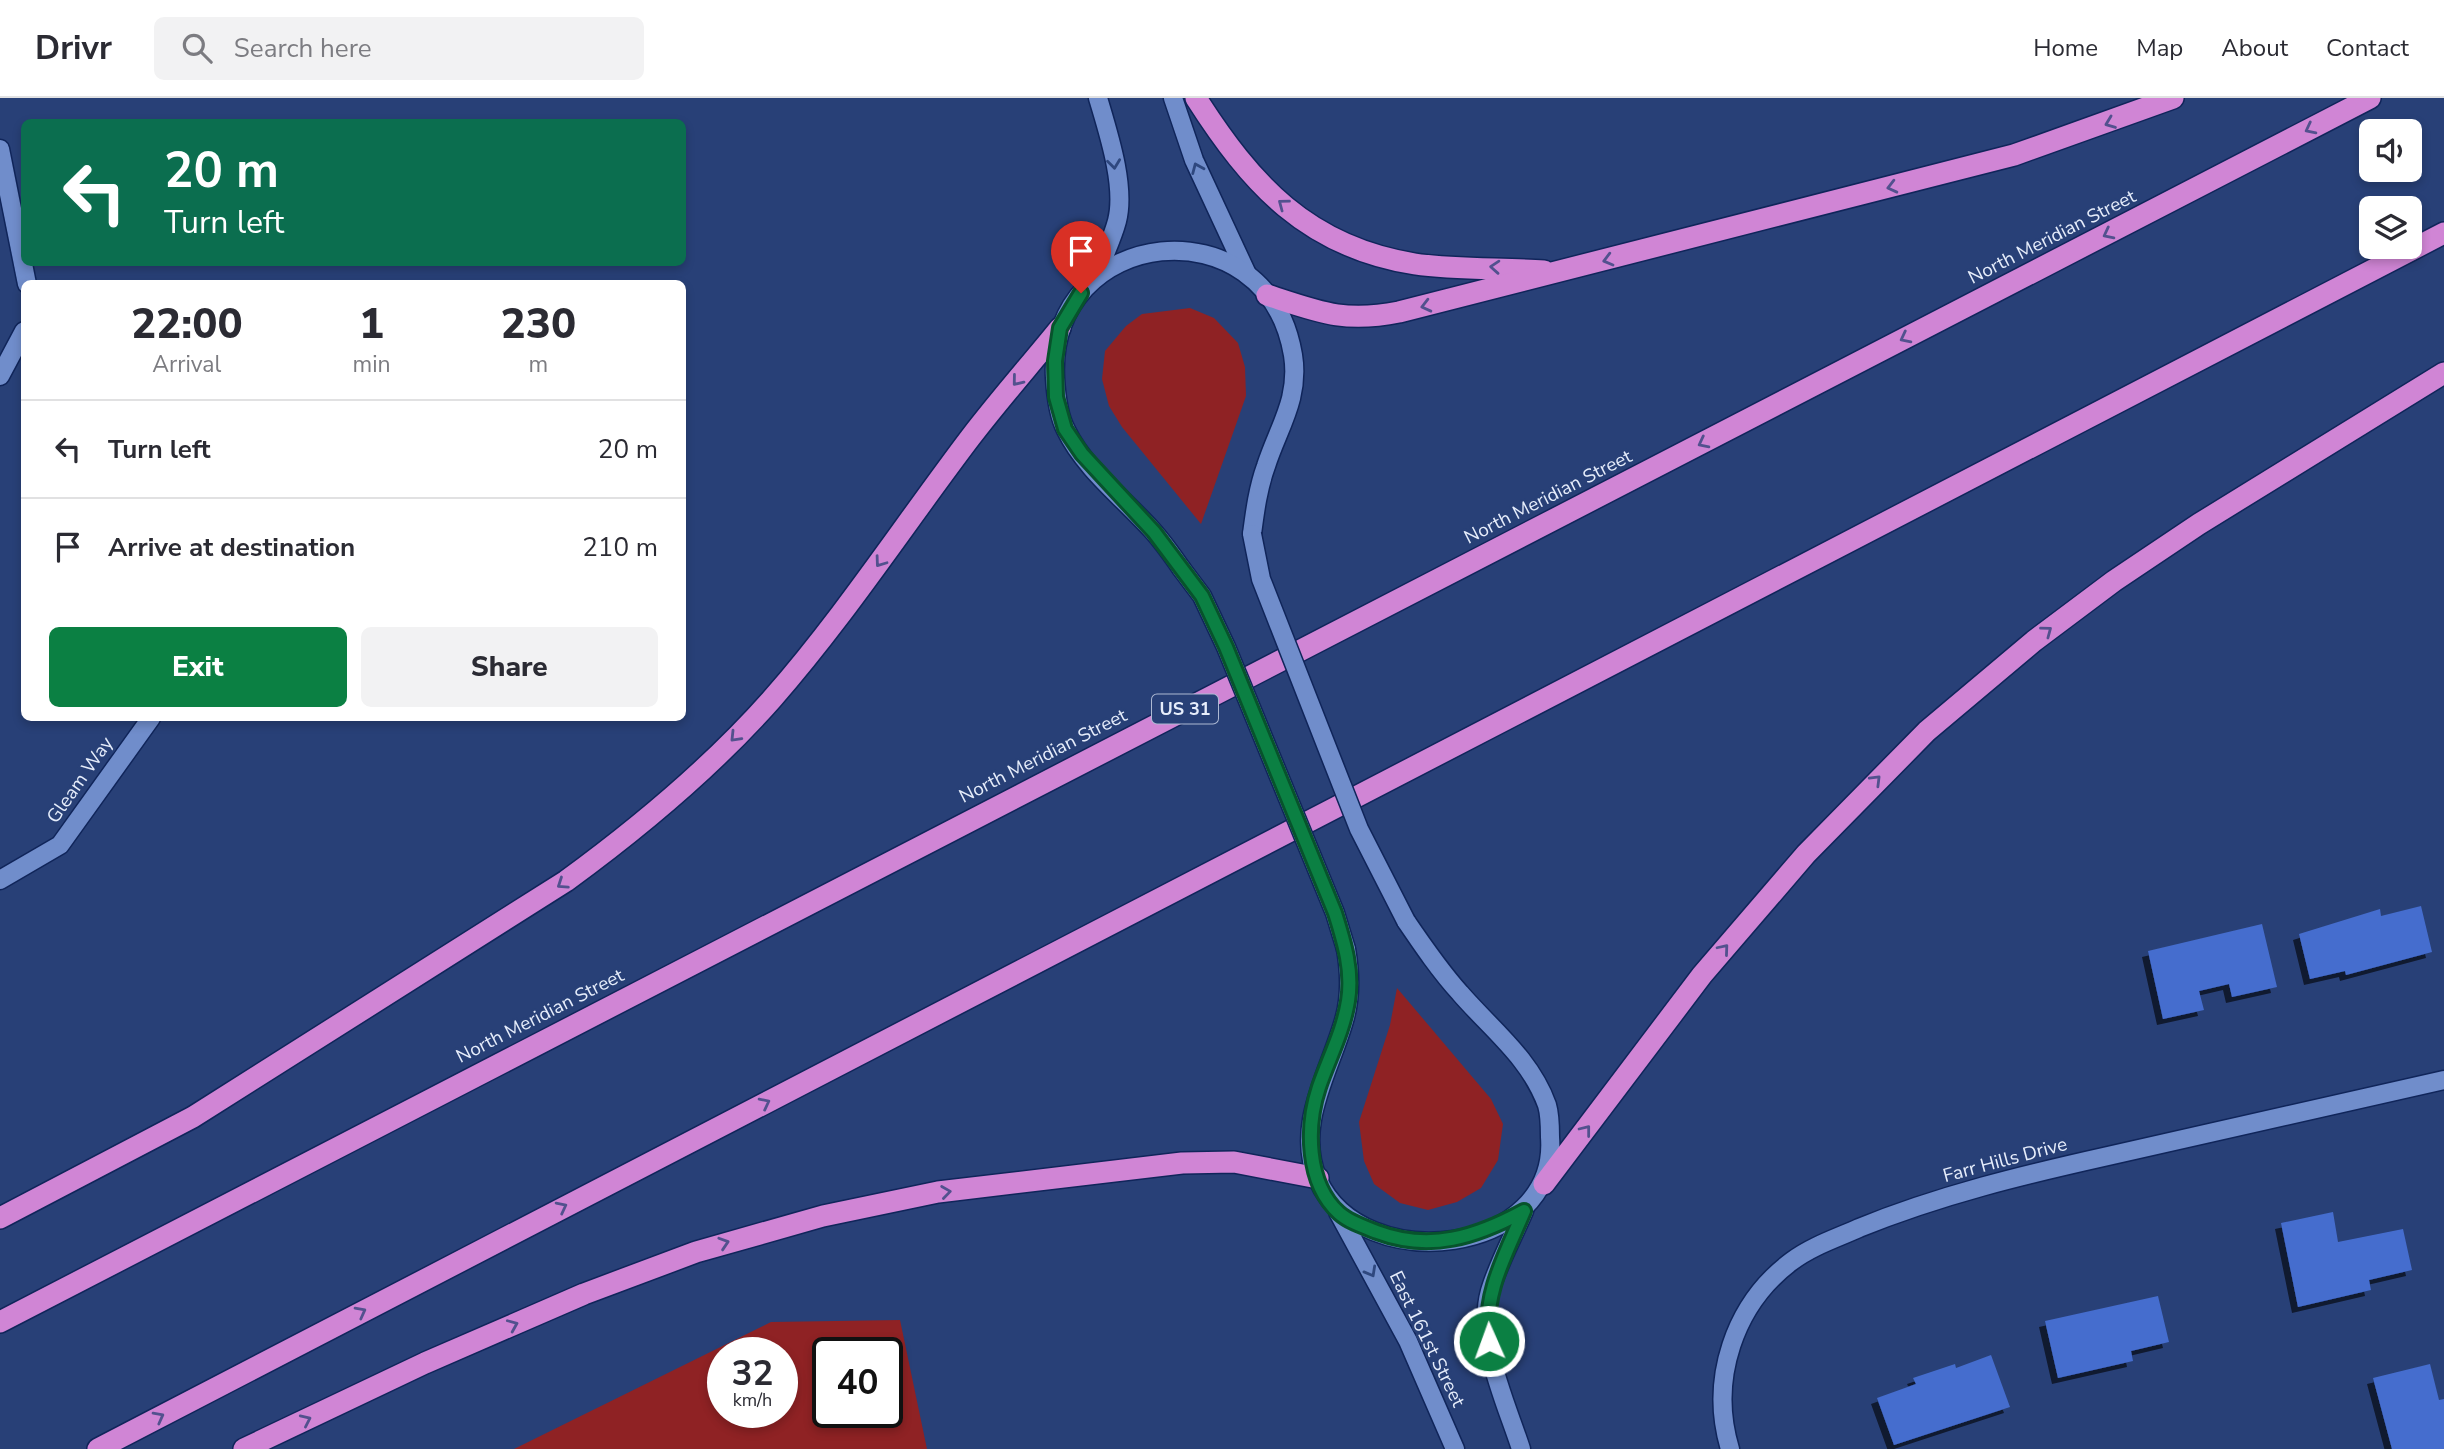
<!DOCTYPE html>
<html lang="en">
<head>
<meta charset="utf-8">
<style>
	:root { --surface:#fff; --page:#f2f2f3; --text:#2b2b33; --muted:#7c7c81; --line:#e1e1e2; --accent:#0b8043 }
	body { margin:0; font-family:"Nunito Sans",sans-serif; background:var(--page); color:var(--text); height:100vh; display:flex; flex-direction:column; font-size:26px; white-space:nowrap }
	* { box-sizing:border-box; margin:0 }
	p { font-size:23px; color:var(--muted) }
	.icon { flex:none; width:38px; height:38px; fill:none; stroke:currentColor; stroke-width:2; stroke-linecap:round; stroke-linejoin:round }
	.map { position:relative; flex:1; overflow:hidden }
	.panel { position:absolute; left:21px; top:182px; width:665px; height:441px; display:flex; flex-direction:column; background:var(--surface); border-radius:10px; box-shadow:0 4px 10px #0003 }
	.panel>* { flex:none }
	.hud { position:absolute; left:21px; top:21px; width:665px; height:147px; border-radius:10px; box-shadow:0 4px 10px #0003; background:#0b6e4f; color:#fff; overflow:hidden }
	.tools { position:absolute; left:2359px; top:21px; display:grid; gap:14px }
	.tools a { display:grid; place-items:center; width:63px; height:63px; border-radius:10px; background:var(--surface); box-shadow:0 4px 10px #0003; font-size:35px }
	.speed { position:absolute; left:707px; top:1239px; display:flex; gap:14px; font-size:35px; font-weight:700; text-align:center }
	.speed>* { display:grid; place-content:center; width:91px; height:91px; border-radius:50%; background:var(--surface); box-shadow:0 4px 10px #0003; line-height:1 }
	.speed small { font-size:18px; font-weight:400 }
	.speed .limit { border:4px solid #111; border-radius:10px; background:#fff; color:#111 }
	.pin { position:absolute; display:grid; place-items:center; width:60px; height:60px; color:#fff; margin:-72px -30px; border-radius:50% 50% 50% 0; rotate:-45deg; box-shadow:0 0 7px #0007 }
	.pin .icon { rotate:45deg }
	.me { position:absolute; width:77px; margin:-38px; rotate:358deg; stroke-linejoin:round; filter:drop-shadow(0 0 5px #0008) }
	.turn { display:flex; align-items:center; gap:24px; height:147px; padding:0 28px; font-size:32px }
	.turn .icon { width:91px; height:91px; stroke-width:2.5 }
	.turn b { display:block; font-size:49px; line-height:60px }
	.eta { display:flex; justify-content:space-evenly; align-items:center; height:119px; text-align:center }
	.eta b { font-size:42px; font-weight:800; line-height:49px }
	.primary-button { display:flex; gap:14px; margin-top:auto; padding:14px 28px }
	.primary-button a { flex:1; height:80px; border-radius:10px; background:var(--accent); color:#fff; font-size:28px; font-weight:800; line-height:80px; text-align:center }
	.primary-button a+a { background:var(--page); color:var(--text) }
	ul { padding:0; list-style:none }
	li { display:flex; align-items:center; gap:21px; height:98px; padding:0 28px; border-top:2px solid var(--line) }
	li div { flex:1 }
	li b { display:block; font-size:26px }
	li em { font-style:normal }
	header { display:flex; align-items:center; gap:42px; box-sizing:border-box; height:98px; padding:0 35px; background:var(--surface); border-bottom:2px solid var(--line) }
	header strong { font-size:33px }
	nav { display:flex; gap:38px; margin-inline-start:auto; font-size:24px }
	.search { width:490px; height:63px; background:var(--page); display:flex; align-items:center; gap:18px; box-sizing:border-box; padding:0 24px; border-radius:10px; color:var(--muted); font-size:26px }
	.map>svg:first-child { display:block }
	.green { fill:#8f2224; fill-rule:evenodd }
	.building { fill:#456dce; filter:url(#shadow) }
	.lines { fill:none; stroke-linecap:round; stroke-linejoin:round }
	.minor-casing { stroke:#10255a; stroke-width:21 }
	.highway-casing { stroke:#10255a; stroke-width:24 }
	.minor { stroke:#708dcb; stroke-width:18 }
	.highway { stroke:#d085d5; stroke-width:21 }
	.minor-bridge-casing { stroke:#10255a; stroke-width:21; stroke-linecap:butt }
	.minor-bridge { stroke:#708dcb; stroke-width:18 }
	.oneway { stroke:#52518e }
	.oneway2 { stroke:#2f487f }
	.route-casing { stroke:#07532c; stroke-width:18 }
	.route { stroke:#0b8043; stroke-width:12 }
	.labels { text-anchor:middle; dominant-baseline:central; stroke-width:5; stroke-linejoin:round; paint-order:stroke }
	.shield { fill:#284077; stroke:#adb9d3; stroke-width:2 }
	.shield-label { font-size:18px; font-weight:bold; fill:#e6edfb }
	.street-label { font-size:19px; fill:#e6edfb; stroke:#284077 }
</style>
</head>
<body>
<header>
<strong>Drivr</strong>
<div class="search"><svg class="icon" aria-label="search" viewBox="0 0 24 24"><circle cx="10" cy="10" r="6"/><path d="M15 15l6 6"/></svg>Search here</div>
<nav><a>Home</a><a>Map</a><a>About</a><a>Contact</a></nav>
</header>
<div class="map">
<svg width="2444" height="1351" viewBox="0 0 2444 1351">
	<defs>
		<filter id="shadow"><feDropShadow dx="-6" dy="6" stdDeviation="0" flood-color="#0009"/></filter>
	</defs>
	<rect width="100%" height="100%" fill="#284077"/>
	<g class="green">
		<path d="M1190 210 1214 220 1238 245 1245 269 1246 298 1201 426 1122 329 1109 308 1102 281 1105 253 1126 228 1142 216Z"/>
		<path d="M1397 890 1491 1001 1503 1026 1498 1062 1481 1090 1457 1104 1428 1112 1400 1105 1374 1086 1364 1063 1359 1024 1390 927Z"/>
		<path d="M900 1222 927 1351H514L771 1224ZM723 1255H782V1314H723ZM828 1255H887V1314H828Z"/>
	</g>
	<g class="building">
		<path d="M2421 808 2432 854 2346 877 2345 873 2310 881 2299 836 2380 811 2381 818Z"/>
		<path d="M2262 826 2277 889 2232 899 2229 886 2199 893 2204 912 2163 921 2148 853Z"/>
		<path d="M2333 1114 2338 1144 2403 1131 2412 1172 2369 1182 2371 1192 2298 1209 2281 1125Z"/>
		<path d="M2158 1198 2169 1244 2131 1253 2133 1263 2058 1280 2045 1223Z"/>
		<path d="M1991 1257 2010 1309 1894 1347 1877 1300 1916 1286 1913 1280 1955 1266 1956 1270Z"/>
		<path d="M2430 1266 2439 1302 2444 1301V1351H2392L2373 1280Z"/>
	</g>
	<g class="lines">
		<g class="minor-casing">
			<g id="minor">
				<path d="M1173 0 1194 62 1247 176"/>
				<path d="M0 51 27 186"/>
				<path d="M1096 179C1102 161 1112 142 1117 123 1126 88 1108 34 1098 0"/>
				<path d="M0 278 24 233"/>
				<path d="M1181 470C1172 457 1163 444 1152 432 1124 401 1084 370 1066 332 1058 317 1056 297 1055 280 1047 127 1267 103 1293 257 1300 301 1278 330 1266 368 1258 390 1255 413 1252 436"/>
				<path d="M0 782 60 747 151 620"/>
				<path d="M1346 851C1350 874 1351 896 1345 919 1331 972 1294 1026 1318 1082 1362 1180 1559 1158 1550 1039 1550 1028 1550 1017 1547 1007 1530 960 1492 932 1460 895 1440 873 1423 848 1406 823"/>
				<path d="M1338 1114 1408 1243 1455 1351"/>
				<path d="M1521 1351C1506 1304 1476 1243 1490 1193 1498 1166 1513 1139 1524 1113"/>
				<path d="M1730 1351C1709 1282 1734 1206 1792 1163 1812 1148 1837 1140 1859 1130 1940 1097 2023 1077 2108 1058 2220 1032 2332 1007 2444 982"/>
			</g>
		</g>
		<g class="highway-casing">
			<g id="highway">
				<path d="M1196 0C1251 86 1307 149 1415 166 1457 172 1502 170 1544 173"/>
				<path d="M1267 197C1319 214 1344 225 1399 214L2014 57 2173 0"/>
				<path d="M1544 1086 1702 877 1806 756 1927 633 2034 543 2114 483 2199 426 2444 275"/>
				<path d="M0 1120 193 1019 566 783C640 729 711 670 772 601 844 519 904 427 970 340 999 302 1030 267 1060 230"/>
				<path d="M0 1224 2370 0"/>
				<path d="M98 1351 2444 135"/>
				<path d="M244 1351 425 1265 584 1196 696 1154 823 1118 938 1094 1182 1065 1234 1064 1318 1080"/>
			</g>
		</g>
		<use href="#minor" class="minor"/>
		<use href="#highway" class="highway"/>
		<g class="minor-bridge-casing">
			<g id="minor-bridge">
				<path d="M1252 436 1261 481 1359 731 1406 823"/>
				<path d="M1181 470 1202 498 1226 549 1335 815 1346 851"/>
			</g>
		</g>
		<use href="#minor-bridge" class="minor-bridge"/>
	</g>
	<defs><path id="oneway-chevron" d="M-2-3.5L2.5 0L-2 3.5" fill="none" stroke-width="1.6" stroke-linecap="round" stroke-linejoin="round" transform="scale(1.75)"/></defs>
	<g class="oneway">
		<use href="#oneway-chevron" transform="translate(2110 25) rotate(159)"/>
		<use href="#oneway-chevron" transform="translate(2310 31) rotate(153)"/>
		<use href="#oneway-chevron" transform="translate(1892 89) rotate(166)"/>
		<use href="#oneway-chevron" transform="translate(1283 106) rotate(-143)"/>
		<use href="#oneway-chevron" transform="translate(2108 136) rotate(153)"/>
		<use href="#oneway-chevron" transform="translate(1608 162) rotate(165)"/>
		<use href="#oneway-chevron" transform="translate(1495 169) rotate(-176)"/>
		<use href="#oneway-chevron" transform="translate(1426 208) rotate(166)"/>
		<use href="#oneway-chevron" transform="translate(1905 240) rotate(153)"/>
		<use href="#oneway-chevron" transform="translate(1017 283) rotate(129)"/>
		<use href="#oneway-chevron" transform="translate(1703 345) rotate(153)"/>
		<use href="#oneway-chevron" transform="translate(880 464) rotate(126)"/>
		<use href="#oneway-chevron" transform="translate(2047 533) rotate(-37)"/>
		<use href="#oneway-chevron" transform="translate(735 639) rotate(134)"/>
		<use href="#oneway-chevron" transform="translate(1876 682) rotate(-45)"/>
		<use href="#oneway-chevron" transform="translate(562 786) rotate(146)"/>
		<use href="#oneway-chevron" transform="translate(1724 851) rotate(-50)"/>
		<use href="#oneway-chevron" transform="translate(765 1005) rotate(-27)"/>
		<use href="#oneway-chevron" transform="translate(1586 1032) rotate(-52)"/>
		<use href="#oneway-chevron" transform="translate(946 1094) rotate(-8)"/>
		<use href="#oneway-chevron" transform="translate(562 1109) rotate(-27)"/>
		<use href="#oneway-chevron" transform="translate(724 1145) rotate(-18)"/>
		<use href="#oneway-chevron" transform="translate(361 1214) rotate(-28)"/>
		<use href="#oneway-chevron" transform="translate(513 1227) rotate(-23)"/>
		<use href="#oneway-chevron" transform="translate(159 1319) rotate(-28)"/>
		<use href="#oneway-chevron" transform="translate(306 1322) rotate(-25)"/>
	</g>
	<g class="oneway2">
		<use href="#oneway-chevron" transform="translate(1114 66) rotate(83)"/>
		<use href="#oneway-chevron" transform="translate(1197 70) rotate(-113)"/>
		<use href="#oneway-chevron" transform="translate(1371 1174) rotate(61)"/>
	</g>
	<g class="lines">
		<g class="route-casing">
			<path id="route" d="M1081 195 1060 230 1055 263 1056 299 1065 331 1082 356 1154 434 1202 498 1226 549 1335 815C1344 844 1353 872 1348 903 1343 934 1329 960 1319 989 1306 1028 1306 1085 1339 1115 1349 1124 1364 1129 1377 1134 1430 1154 1476 1139 1524 1113 1506 1156 1483 1195 1489 1243"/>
		</g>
		<use href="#route" class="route"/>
	</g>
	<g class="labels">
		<rect class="shield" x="1152" y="596.5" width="66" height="29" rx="5"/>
		<g class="shield-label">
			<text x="1185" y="611">US 31</text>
		</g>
		<g class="street-label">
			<text transform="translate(2052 139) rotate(-27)">North Meridian Street</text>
			<text transform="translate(1548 399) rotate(-27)">North Meridian Street</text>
			<text transform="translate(1043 658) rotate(-27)">North Meridian Street</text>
			<text transform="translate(80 682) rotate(-55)">Gleam Way</text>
			<text transform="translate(540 918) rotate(-27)">North Meridian Street</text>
			<text transform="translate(2005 1062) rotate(-15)">Farr Hills Drive</text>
			<text transform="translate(1427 1241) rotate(64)">East 161st Street</text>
		</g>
	</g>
</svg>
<div class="tools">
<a><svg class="icon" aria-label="sound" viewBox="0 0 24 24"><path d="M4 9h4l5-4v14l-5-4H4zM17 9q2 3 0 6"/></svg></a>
<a><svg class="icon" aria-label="layers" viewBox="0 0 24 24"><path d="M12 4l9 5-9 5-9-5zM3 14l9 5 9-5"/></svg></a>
</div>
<div class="speed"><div>32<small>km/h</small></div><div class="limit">40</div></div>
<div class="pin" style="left:1081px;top:195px;background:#d93025"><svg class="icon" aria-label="arrive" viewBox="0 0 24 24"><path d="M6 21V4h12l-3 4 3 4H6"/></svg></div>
<svg class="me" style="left:1489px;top:1243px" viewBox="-20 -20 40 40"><circle r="17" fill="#0b8043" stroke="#fff" stroke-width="3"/><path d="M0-11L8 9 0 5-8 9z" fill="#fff"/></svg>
<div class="hud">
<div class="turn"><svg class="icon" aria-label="left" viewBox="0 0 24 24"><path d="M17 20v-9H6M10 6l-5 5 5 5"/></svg><div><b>20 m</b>Turn left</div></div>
</div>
<section class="panel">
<div class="eta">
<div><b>22:00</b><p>Arrival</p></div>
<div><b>1</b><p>min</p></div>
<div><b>230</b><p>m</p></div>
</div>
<ul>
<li><svg class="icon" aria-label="left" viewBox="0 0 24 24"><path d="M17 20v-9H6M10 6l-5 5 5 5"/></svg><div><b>Turn left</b></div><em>20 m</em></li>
<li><svg class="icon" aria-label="arrive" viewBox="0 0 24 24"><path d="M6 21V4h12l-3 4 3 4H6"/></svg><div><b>Arrive at destination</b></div><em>210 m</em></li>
</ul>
<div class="primary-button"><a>Exit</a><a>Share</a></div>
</section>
</div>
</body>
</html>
